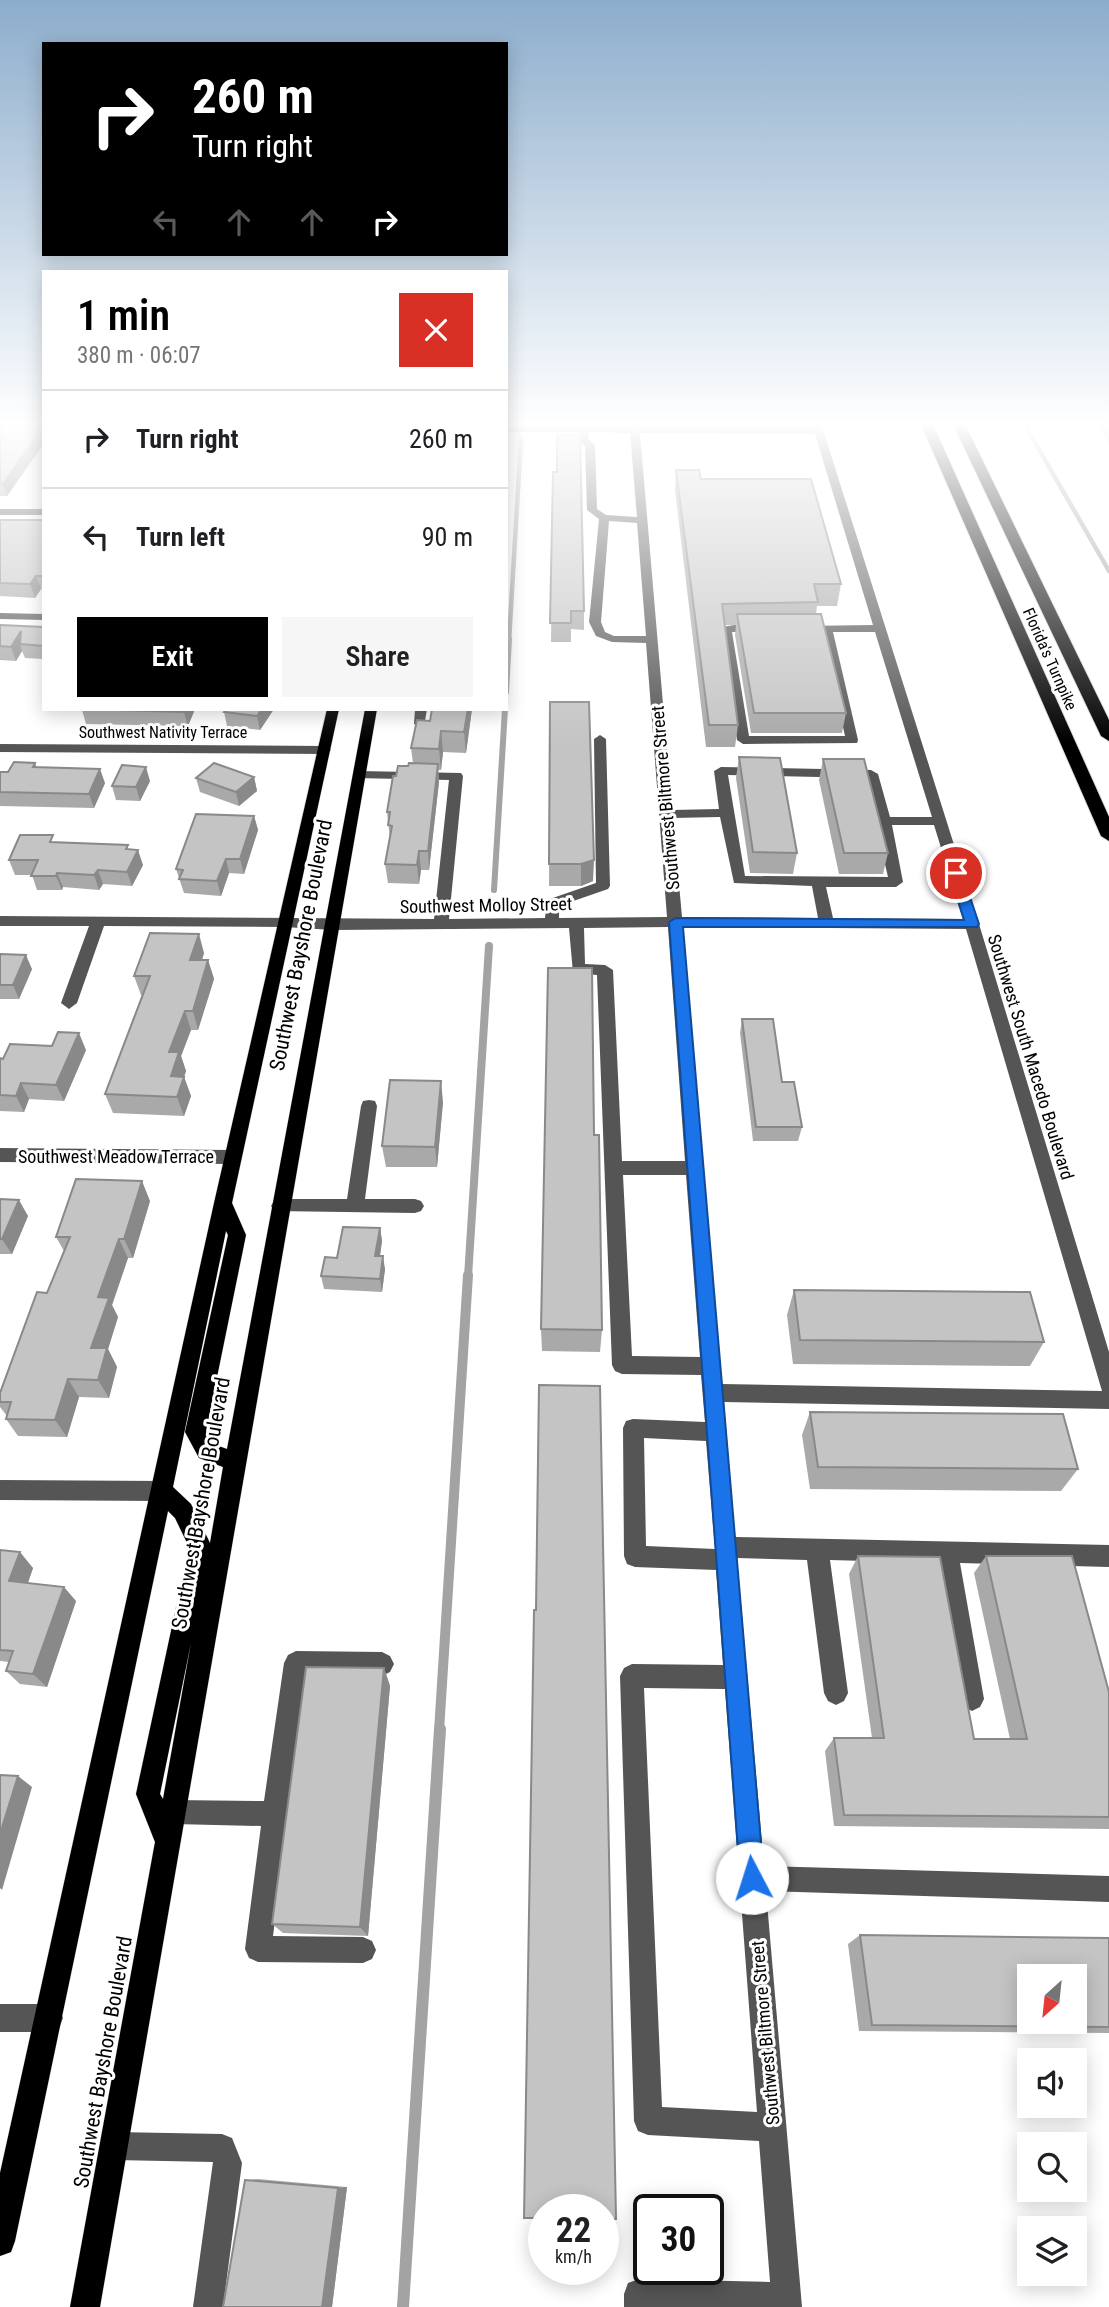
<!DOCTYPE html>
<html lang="en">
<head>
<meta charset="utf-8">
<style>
	:root { --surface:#fff; --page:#f6f6f6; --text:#202124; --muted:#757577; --line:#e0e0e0; --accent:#000 }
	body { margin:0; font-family:"Roboto Condensed",sans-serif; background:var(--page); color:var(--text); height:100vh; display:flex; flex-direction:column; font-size:26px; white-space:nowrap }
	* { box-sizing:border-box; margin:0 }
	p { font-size:23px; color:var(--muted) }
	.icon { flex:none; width:38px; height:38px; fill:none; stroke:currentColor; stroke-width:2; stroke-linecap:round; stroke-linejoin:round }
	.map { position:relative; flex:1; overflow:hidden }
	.panel { position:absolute; left:42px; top:270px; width:466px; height:441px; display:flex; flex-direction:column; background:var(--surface); border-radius:0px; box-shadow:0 4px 18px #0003 }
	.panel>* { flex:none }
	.banner { position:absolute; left:42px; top:42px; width:466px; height:214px; border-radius:0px; box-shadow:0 4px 18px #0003; background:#000; color:#fff; overflow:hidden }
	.needle { width:46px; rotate:207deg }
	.buttons { position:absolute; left:1017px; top:1964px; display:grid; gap:14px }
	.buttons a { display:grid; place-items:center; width:70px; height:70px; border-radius:0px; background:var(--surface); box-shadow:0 4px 18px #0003; font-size:35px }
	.speed { position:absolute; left:528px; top:2194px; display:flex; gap:14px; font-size:35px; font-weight:700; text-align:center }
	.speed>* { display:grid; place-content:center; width:91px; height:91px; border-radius:50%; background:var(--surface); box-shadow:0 4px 18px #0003; line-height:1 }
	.speed small { font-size:18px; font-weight:400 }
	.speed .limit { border:4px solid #111; border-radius:10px; background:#fff; color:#111 }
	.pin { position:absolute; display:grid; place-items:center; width:60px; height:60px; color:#fff; margin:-30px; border:4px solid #fff; border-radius:50%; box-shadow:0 2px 7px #0007 }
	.me { position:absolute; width:77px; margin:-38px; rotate:355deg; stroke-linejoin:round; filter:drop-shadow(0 0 5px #0008) }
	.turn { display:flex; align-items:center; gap:24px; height:147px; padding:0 35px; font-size:32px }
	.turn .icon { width:91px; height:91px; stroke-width:2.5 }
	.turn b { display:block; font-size:49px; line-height:60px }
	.lanes { display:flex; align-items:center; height:66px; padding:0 35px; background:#0003; justify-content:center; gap:35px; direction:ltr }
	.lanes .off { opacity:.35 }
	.round { display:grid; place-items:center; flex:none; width:74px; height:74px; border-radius:0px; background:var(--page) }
	.overview { display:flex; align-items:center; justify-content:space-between; height:119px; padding:0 35px }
	h1 { font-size:42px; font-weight:600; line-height:52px; color:var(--accent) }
	.button { display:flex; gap:14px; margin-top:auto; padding:14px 35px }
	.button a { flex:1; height:80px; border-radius:0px; background:var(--accent); color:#fff; font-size:28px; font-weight:600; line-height:80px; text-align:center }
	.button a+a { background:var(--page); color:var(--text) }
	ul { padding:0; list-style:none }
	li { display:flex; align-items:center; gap:21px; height:98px; padding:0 35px; border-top:2px solid var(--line) }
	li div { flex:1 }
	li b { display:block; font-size:26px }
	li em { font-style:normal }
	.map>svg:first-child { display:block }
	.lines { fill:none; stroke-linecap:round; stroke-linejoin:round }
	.stream-far4 { stroke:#a3a3a3; stroke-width:4.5 }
	.stream-far3 { stroke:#a3a3a3; stroke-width:6 }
	.stream-far2 { stroke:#a3a3a3; stroke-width:8 }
	.stream-far1 { stroke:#a3a3a3; stroke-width:10 }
	.stream { stroke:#a3a3a3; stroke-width:12 }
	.major-casing { stroke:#dbdbdb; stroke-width:1 }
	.highway-casing { stroke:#dbdbdb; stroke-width:2 }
	.minor { fill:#555; fill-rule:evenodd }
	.major { fill:#000; fill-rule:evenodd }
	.highway { fill:#000; fill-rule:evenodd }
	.wall { fill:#a9a9a9 }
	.shaded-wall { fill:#898989 }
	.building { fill:#c4c4c4; stroke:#898989; stroke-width:2; fill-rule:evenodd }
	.route { fill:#1a73e8; stroke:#114b97; stroke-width:2 }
	.labels { text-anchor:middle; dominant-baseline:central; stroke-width:6; stroke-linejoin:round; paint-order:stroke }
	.far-street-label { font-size:16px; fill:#000; stroke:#fff }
	.street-label { font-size:18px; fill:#000; stroke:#fff }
	.near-street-label { font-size:21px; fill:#000; stroke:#fff }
</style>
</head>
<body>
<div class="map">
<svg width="1109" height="2307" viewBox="0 0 1109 2307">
	<rect width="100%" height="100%" fill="#fff"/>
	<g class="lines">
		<g class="stream-far4">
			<path d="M1022 420 1109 571"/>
			<path d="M509 641 521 440"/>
		</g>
		<g class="stream-far3">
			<path d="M506 692 509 639"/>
			<path d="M494 890 505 709"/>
		</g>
		<path class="stream-far2" d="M468 1277 489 946"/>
		<path class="stream-far1" d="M439 1731 468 1275"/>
		<path class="stream" d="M403 2307 440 1729"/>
		<g class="major-casing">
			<path id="major" d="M327 709H339L232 1203 246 1235 206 1431 213 1444 227 1449 365 709H377L100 2307H70L155 1842 136 1794 189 1547 175 1518 168 1511 15 2241 11 2252 0 2256V2173L214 1203ZM226 1231 228 1235 185 1432 199 1458 223 1467 210 1543 191 1504 173 1487ZM191 1643 163 1799 160 1794Z"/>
		</g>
		<g class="highway-casing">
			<g id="highway">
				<path d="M919 420H931L1109 817V841L1101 836Z"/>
				<path d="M951 420H963L1109 720V741L1101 736Z"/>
			</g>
		</g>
		<g class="minor">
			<path d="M630 420H638L639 427 813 428 811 420H820L979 924 1109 1352V1409L724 1402 735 1537 1109 1545V1567L960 1563 984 1699 980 1707 972 1711 964 1707 960 1699 938 1563 830 1560 848 1693 844 1701 836 1705 828 1701 824 1693 807 1560 737 1558 764 1866 1109 1876V1902L766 1891 802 2307H624V2294L628 2283 639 2279 770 2282 759 2141 648 2135 638 2131 634 2121 620 1676 624 1668 632 1664 723 1665 716 1570 635 1567 627 1564 624 1556 623 1428 626 1421 633 1419 705 1422 701 1375 622 1374 615 1371 612 1365 597 975 573 973 569 928 333 930 285 927 104 926 77 1003 69 1009 61 1003 89 926H0V916L434 919 449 780 354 778V772L359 771 461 773 463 776 449 919 545 918 547 900 596 883 594 739 600 735 606 739 610 886 608 889 559 906V918L667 917 646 643 612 642 596 636 589 622 599 519 587 510 585 446 578 440 580 432H506V426L630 427ZM589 432 630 433 637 517 606 515 597 509 595 445 588 439ZM640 433 815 434 873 625 802 626 796 629 802 632H822L845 736H749L732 632H760L766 629C757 623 729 623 720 629L737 740 743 744 857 743 858 740 833 632H875L932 817H890L878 774 871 770 721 767 714 771 719 809 672 810ZM609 521 637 523 646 636H614L605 632 601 622ZM728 775 865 778 888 877 745 876ZM720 817 734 883 812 886 818 918 682 917 673 818ZM892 825H934L963 919 833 918 826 887H896L903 882ZM668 927 685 1161H622L613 970 605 965 585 964 584 928ZM683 927 966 929 1102 1391 722 1384ZM623 1175H686L700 1357 632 1356ZM644 1438 706 1441 715 1549 646 1546ZM644 1688 725 1689 757 2112 662 2107Z"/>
			<rect x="0" y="424" width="44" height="6"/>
			<rect x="0" y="509" width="44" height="6"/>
			<path d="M0 613 44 614V620L0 619Z"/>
			<path d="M415 709H427L424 727 420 728 414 724Z"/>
			<path d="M0 744 325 746 331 750 325 754 0 752Z"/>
			<path d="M369 1100 375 1101 377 1106 365 1199H415L421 1201 424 1206 421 1211 415 1213 274 1211 271 1206 274 1201 280 1199H347L361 1106 363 1101Z"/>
			<path d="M0 1148 233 1150 239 1152 242 1157 239 1162 233 1164 0 1162Z"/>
			<path d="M0 1480 161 1481 169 1484 172 1491 169 1498 161 1501 0 1500Z"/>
			<path d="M296 1651 382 1652 390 1656 394 1664 390 1672 382 1676 306 1675 273 1936 363 1937 372 1941 376 1950 372 1959 363 1963 258 1962 249 1958 245 1949 261 1826 174 1824 165 1821 162 1812 165 1803 174 1800 264 1801 284 1663 288 1655Z"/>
			<path d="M0 2004H49L59 2008 63 2018 59 2028 49 2032H0Z"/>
			<path d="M115 2132 222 2134 232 2138 242 2163 223 2307H193L213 2162 115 2160 105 2156 101 2146 105 2136Z"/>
		</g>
		<use href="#major" class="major"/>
		<use href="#highway" class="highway"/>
	</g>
	<g class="wall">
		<path d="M44 420V443L7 496H0V432Z"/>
		<path d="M1094 420H1109V444Z"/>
		<path d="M676 470 701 479 841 584 837 606H817L816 614 846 713 842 733H751L735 635 736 625H725L738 725 735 747H706L675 490Z"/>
		<path d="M553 472 584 611V630L571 629V642H551Z"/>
		<path d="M0 520H44V589H41L35 598 0 596Z"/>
		<path d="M0 625 44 627V659L25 658 22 651 16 661 0 660Z"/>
		<path d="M550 702 593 881 581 886H549Z"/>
		<path d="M195 709 188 726 86 724 82 710Z"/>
		<path d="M274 709 260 730 227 726 224 712Z"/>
		<path d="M472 709 466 753 443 752 441 770H438L439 782 429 870H421L419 884 388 883 385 864 390 839 387 812 396 776 413 763 411 748 430 721Z"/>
		<path d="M739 757 797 853 793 874 750 873 736 778Z"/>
		<path d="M823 759 888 853 883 874H839L819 780Z"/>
		<path d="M35 763 37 767 105 783 94 808 0 806V772H8Z"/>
		<path d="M254 777 257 791 239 806 200 792 196 778Z"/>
		<path d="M150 781 140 801 116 800 112 786Z"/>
		<path d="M254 816 258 830 244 874 229 873 221 896 184 893 176 869Z"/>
		<path d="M56 842 129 850 143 865 132 886 103 884 99 890 63 887 62 890H37L32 875H15L9 860Z"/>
		<path d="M204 953 202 960H208L214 979 198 1030H191L181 1056 186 1071 184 1077 191 1096 184 1116 113 1113 105 1094 142 995H141L134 976Z"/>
		<path d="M0 954 32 969 19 999H0Z"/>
		<path d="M742 1019 782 1082 802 1127 798 1141H753L740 1033Z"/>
		<path d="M86 1050 64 1101 29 1099 24 1112 0 1111V1058Z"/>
		<path d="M443 1102 437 1167H386L382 1146Z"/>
		<path d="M594 1135 602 1330 600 1352 542 1351 541 1329Z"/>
		<path d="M0 1199 28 1216 12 1254H0Z"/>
		<path d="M150 1201 133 1258H128L112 1305 118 1317 108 1349 117 1367 109 1398 79 1397 67 1437 18 1436 6 1419 7 1416 0 1407V1393L47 1293 64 1251 56 1237Z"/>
		<path d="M380 1228 382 1241 380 1256 385 1269 382 1292 324 1289 321 1276 337 1258Z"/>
		<path d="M794 1290 1044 1342 1030 1366 793 1364 787 1315Z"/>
		<path d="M810 1412 1078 1469 1061 1491 810 1489 802 1435Z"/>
		<path d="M0 1550 33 1568 28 1583 76 1601 47 1687 20 1684 6 1671 9 1662 0 1661Z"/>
		<path d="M858 1556 974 1739H1010L974 1573 986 1556 1109 1692V1829L834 1826 825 1751 834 1738H872L849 1574Z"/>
		<path d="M384 1668 390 1686 368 1936 283 1933 272 1924Z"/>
		<path d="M860 1935 1109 1938V2033L859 2031 848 1944Z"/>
		<path d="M258 2179 347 2187 332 2307H223L245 2180Z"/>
	</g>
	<g class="shaded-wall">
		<path d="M44 425V443L7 496 3 484Z"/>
		<path d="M36 576 41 589 35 598 30 584Z"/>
		<path d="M21 631 20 644 22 651 16 661 11 647Z"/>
		<path d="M185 709H195L188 726 184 712Z"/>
		<path d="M262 709H274L260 730 257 716Z"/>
		<path d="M468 709H472L466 753 464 732Z"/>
		<path d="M441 731 443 752 441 770 439 749Z"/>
		<path d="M438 764 439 782 429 870 428 851Z"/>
		<path d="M146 767 150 781 140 801 136 787Z"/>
		<path d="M100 769 105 783 94 808 89 794Z"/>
		<path d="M254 777 257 791 239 806 236 792Z"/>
		<path d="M254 816 258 830 244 874 240 859Z"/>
		<path d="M138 850 143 865 132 886 127 872Z"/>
		<path d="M419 851 421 870 419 884 417 865Z"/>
		<path d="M226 859 229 873 221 896 217 881Z"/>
		<path d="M594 860 593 881 581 886V864Z"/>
		<path d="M98 870 103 884 99 890 94 875Z"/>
		<path d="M57 873 63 887 62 890 56 876Z"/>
		<path d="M199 934 204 953 196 979 190 960Z"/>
		<path d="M26 955 32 969 19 999 13 985Z"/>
		<path d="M208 960 214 979 198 1030 193 1011Z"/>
		<path d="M185 1011 191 1030 181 1056 186 1071 178 1095 171 1076 169 1052Z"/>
		<path d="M79 1033 86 1050 64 1101 56 1085Z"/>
		<path d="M184 1077 191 1096 184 1116 177 1097Z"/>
		<path d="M441 1081 443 1102 437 1167 435 1147Z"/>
		<path d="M21 1083 29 1099 24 1112 16 1096Z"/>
		<path d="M142 1181 150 1201 133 1258 124 1239Z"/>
		<path d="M19 1200 28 1216 12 1254 2 1239Z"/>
		<path d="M380 1228 382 1241 378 1269 375 1256Z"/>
		<path d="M119 1239 128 1258 112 1305 118 1317 108 1349 117 1367 109 1398 98 1380 91 1348 98 1297Z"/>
		<path d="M383 1256 385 1269 382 1292 380 1279Z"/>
		<path d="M68 1379 79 1397 67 1437 55 1420Z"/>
		<path d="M20 1552 33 1568 23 1596 9 1581Z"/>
		<path d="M64 1587 76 1601 47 1687 33 1674Z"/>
		<path d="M384 1668 390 1686 368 1936 360 1927Z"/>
		<path d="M18 1776 32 1787 2 1890 0 1888V1834Z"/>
		<path d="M347 2187 332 2307H322L338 2188Z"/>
	</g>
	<g class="building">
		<path d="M9 420H44V425L3 484 0 483V432Z"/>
		<path d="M557 435H580L584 611H571V623H550L553 472H557Z"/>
		<path d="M676 470H699L701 479H811L841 584H814L818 602 722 604 738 725H709Z"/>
		<path d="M0 520H44V576H36L30 584 0 583Z"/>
		<path d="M737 614H821L846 713H754Z"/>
		<path d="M0 625 44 627V646L20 644 21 631 11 647 0 646Z"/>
		<path d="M550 702H589L594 860 581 864H549Z"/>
		<path d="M82 709H185L184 712Z"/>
		<path d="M226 709H262L257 716 224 712Z"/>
		<path d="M432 709H468L464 732 441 731 439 749 411 748 417 720 430 721Z"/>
		<path d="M739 757 780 758 797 853 753 852Z"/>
		<path d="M823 759H864L888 853H844Z"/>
		<path d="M14 762 35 763 33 767 100 769 89 794 0 792V772H8Z"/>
		<path d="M214 763 254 777 236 792 196 778Z"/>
		<path d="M409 763 438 764 428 851H419L417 865 385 864 392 826 388 825 390 812H387L393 776H396L398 766H408Z"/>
		<path d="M122 765 146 767 136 787 112 786Z"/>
		<path d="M196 814 254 816 240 859H226L217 881 179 879 183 870 176 869Z"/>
		<path d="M20 835H53L50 842 128 845 126 849 138 850 127 872 98 870 94 875 57 873 56 876H31L38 860H9Z"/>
		<path d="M150 933 199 934 190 960H208L193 1011H185L169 1052H179L171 1076 184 1077 177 1097 105 1094 150 976H134Z"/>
		<path d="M0 954 26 955 13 985H0Z"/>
		<path d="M548 968H592L594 1135H599L602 1330 541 1329Z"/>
		<path d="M742 1019H773L782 1082H794L802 1127H756Z"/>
		<path d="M58 1032 79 1033 56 1085 21 1083 16 1096 0 1095V1058L3 1059 10 1044 52 1046Z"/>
		<path d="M390 1080 441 1081 435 1147 382 1146Z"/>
		<path d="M76 1179 142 1181 124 1239H119L98 1297 109 1298 91 1348H107L98 1380 68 1379 55 1420 6 1419 11 1402H0V1393L37 1292 47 1293 70 1237H56Z"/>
		<path d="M0 1199 19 1200 2 1239H0Z"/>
		<path d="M343 1227 380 1228 375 1256H383L380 1279 321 1276 325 1257 337 1258Z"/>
		<path d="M794 1290 1030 1292 1044 1342 800 1340Z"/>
		<path d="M539 1385 600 1386 616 2219H604V2210H544V2218H524L534 1610H536Z"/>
		<path d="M810 1412 1063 1414 1078 1469 818 1467Z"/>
		<path d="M0 1550 20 1552 9 1581 64 1587 33 1674 6 1671 13 1651 0 1650Z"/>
		<path d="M858 1556 940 1557 974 1739H1027L986 1556H1072L1109 1692V1817L844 1815 834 1738H884Z"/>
		<path d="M306 1667 384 1668 360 1927 272 1924Z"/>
		<path d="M0 1775 18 1776 0 1834Z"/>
		<path d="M860 1935 1109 1938V2027L872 2025ZM1029 1976H1074V2021H1029Z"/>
		<path d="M245 2180 338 2188 322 2307H223Z"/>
	</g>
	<linearGradient id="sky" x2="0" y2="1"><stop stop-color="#8cadcc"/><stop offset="0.57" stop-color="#fff"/><stop offset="1" stop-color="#fff" stop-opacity="0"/></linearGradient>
	<rect width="1109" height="743" fill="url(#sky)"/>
	<path class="route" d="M956 868 962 873 979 924 977 927H683L764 1878 760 1887 752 1890 744 1887 740 1878 669 922 676 918 964 920 949 873Z"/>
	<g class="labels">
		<g class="far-street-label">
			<text transform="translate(1050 659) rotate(66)">Florida's Turnpike</text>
			<text x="163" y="732">Southwest Nativity Terrace</text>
		</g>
		<g class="street-label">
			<text transform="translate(665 798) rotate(-95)">Southwest Biltmore Street</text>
			<text transform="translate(486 905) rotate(-1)">Southwest Molloy Street</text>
			<text transform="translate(1031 1057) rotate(73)">Southwest South Macedo Boulevard</text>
			<text x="116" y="1156">Southwest Meadow Terrace</text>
			<text transform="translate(765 2033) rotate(-95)">Southwest Biltmore Street</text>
		</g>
		<g class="near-street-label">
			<text transform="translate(301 945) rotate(-79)">Southwest Bayshore Boulevard</text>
			<text transform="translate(201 1503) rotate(-80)">Southwest Bayshore Boulevard</text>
			<text transform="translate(103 2062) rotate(-80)">Southwest Bayshore Boulevard</text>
		</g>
	</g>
</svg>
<div class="buttons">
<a><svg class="needle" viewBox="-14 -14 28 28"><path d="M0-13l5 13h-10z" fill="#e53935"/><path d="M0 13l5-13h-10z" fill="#757577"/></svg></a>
<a><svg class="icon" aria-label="sound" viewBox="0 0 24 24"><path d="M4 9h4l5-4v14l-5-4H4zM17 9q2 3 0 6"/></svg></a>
<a><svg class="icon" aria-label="search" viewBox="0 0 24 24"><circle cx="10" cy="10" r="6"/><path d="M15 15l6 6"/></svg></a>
<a><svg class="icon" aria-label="layers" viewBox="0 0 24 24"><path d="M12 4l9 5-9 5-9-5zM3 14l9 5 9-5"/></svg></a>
</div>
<div class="speed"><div>22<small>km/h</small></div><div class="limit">30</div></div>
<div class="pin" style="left:956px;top:873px;background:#d93025"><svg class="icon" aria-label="arrive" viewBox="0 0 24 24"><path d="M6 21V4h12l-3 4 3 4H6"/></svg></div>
<svg class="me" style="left:752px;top:1878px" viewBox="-20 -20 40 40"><circle r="19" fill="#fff"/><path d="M0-13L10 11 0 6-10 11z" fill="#1a73e8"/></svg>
<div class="banner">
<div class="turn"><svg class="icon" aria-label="right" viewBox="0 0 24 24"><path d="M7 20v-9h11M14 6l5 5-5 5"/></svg><div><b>260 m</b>Turn right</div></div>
<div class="lanes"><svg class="icon off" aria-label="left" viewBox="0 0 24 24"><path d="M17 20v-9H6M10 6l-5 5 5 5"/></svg><svg class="icon off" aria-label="ahead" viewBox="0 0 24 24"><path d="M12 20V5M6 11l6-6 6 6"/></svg><svg class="icon off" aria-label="ahead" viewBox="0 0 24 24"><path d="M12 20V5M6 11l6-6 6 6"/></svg><svg class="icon" aria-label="right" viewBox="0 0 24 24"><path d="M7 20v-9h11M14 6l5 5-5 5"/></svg></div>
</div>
<section class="panel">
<div class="overview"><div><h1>1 min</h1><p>380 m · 06:07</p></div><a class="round" style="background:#d93025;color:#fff"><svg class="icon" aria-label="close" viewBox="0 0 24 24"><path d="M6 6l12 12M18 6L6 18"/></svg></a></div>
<ul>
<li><svg class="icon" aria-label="right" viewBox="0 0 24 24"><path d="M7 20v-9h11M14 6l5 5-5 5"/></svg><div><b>Turn right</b></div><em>260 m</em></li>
<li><svg class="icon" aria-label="left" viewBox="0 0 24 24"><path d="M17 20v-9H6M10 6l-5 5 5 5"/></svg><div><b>Turn left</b></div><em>90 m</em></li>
</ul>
<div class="button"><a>Exit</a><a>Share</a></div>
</section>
</div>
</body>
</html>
